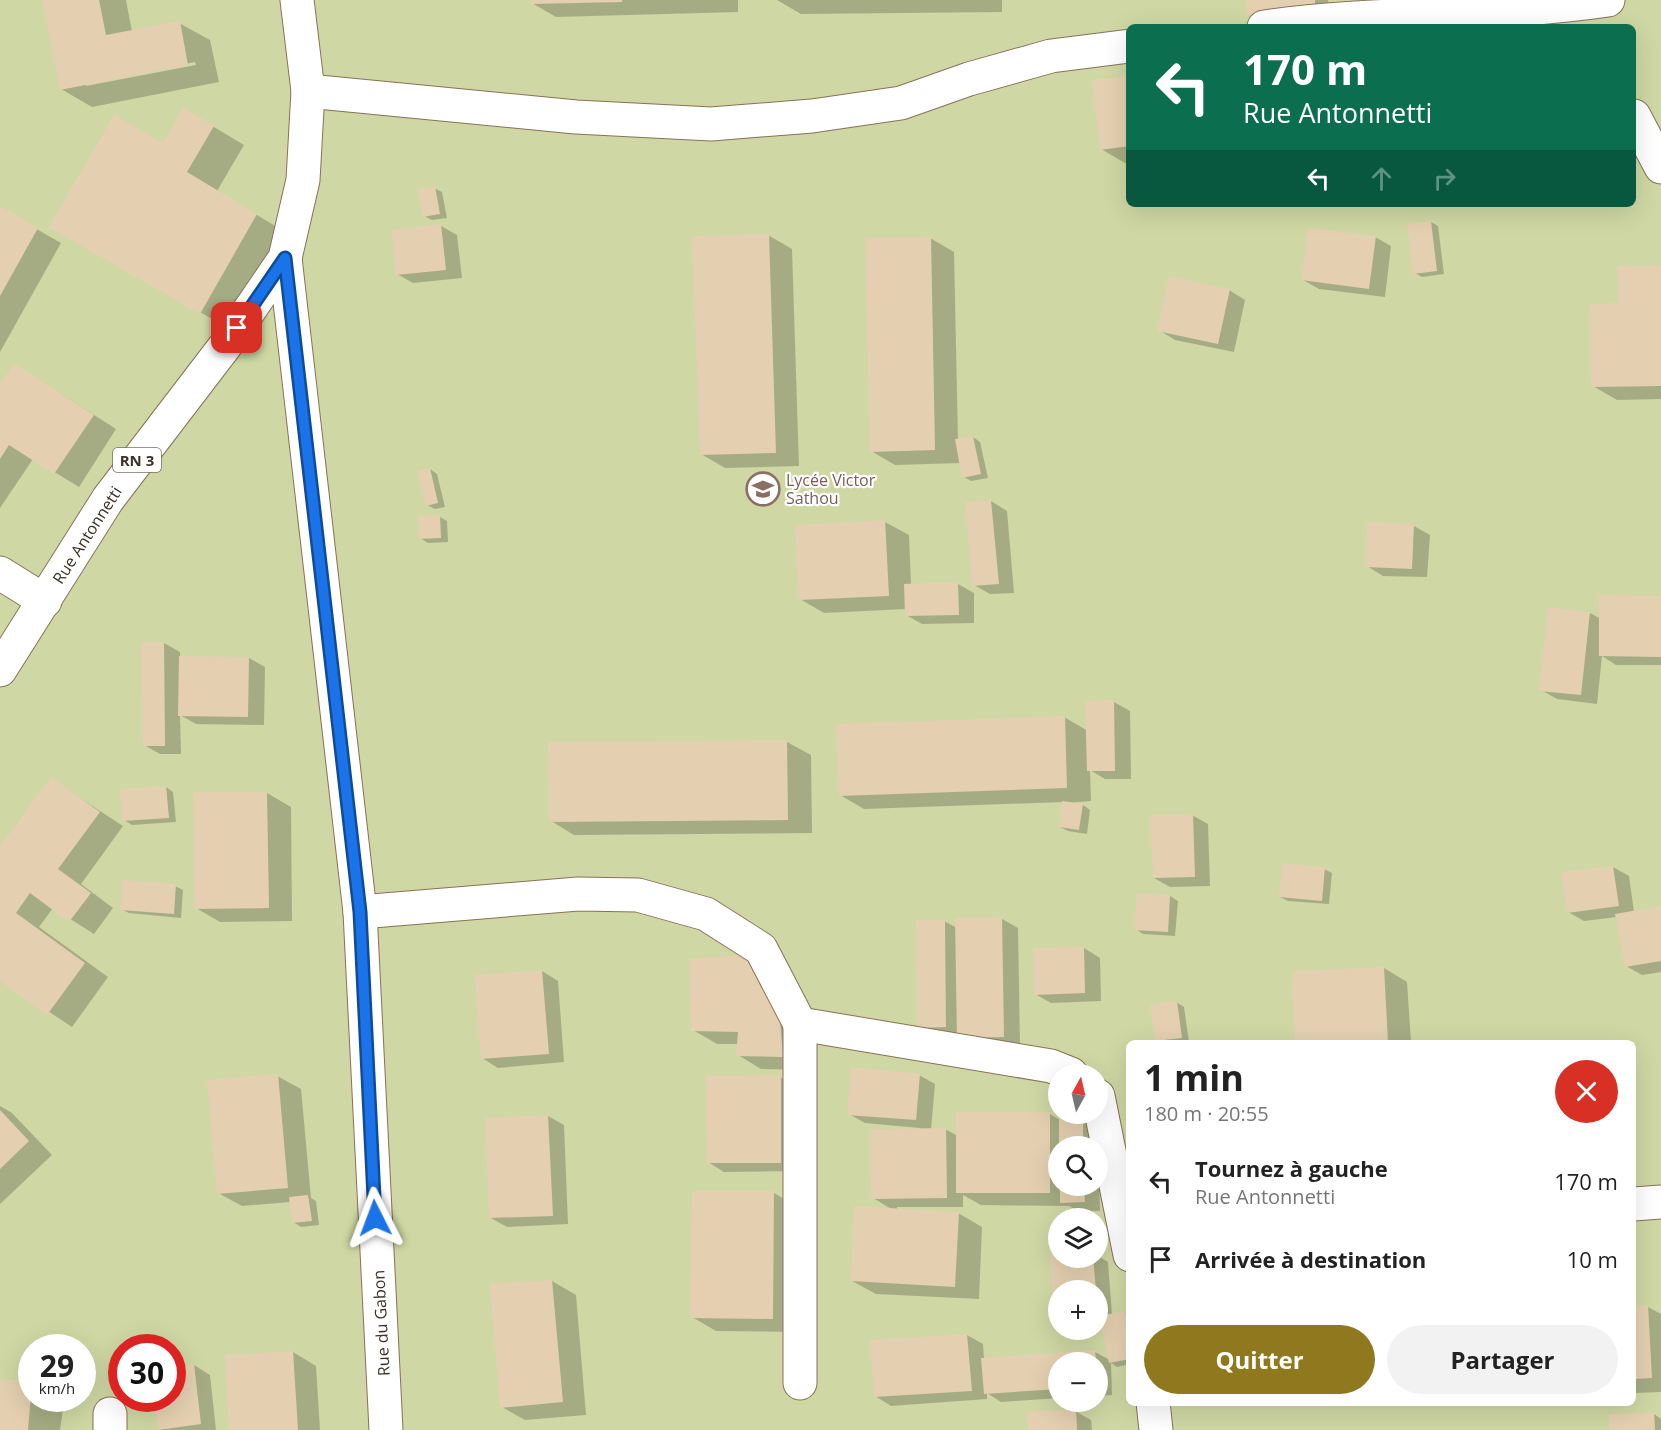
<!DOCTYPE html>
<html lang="fr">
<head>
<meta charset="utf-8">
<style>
	:root { --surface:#fff; --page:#f2f2f2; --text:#222; --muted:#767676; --accent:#8f781d }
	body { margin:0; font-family:"Open Sans",sans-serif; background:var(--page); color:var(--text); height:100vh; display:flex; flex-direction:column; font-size:22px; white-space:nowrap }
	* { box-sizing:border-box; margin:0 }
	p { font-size:20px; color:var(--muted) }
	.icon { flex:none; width:33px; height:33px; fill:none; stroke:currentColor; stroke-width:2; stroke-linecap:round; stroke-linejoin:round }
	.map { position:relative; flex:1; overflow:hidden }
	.panel { position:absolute; left:1126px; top:1040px; width:510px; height:366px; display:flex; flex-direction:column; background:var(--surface); border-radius:9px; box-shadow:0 6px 24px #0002 }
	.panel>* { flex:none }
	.top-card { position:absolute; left:1126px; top:24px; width:510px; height:183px; border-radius:9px; box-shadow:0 6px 24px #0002; background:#0b6e4f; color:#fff; overflow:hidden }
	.needle { width:39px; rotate:8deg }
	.fabs { position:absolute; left:1048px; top:1064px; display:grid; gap:12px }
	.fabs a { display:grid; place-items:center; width:60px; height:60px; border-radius:50%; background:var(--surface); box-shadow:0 6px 24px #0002; font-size:30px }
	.speed { position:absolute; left:18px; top:1334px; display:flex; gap:12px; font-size:30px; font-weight:700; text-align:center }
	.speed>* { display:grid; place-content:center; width:78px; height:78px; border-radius:50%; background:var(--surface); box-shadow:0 6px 24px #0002; line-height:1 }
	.speed small { font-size:15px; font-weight:400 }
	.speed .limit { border:9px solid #d22; background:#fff; color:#111 }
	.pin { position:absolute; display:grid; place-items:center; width:51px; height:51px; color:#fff; margin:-26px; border-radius:12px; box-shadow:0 3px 9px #0006 }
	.me { position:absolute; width:66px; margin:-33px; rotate:357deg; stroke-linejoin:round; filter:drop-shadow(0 0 4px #0008) }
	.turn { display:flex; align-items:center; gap:21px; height:126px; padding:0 18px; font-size:27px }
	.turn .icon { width:78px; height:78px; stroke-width:2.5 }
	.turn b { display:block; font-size:42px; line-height:51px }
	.lanes { display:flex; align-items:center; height:57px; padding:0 18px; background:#0003; justify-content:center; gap:30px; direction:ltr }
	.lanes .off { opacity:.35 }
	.round { display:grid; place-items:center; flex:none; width:63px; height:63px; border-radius:32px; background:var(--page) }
	.summary { display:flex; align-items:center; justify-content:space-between; height:102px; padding:0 18px }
	h1 { font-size:36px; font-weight:700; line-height:45px }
	.cta { display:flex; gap:12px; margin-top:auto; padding:12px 18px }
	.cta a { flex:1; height:69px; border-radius:36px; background:var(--accent); color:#fff; font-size:24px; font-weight:700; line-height:69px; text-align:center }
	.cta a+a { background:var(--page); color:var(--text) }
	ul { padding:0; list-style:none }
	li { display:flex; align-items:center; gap:18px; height:78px; padding:0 18px }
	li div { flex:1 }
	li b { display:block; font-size:22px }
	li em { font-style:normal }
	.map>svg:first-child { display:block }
	.green { fill:#cfd7a4; fill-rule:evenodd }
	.shadow { fill:#0003; fill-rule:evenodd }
	.building { fill:#e4d0b0 }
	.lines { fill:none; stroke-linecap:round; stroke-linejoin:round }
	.street-casing { stroke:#897157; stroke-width:35 }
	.highway-casing { stroke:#897157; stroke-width:35 }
	.street { stroke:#fff; stroke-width:33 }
	.highway { stroke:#fff; stroke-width:33 }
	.route-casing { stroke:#114b97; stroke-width:15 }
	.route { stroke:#1a73e8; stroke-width:10 }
	.labels { text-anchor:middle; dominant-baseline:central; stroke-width:4.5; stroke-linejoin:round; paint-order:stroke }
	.shield { fill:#fff; stroke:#767068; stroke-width:1.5 }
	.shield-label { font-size:15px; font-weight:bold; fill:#3c3227 }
	.education-label { font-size:16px; fill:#785e54; stroke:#fff; text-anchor:start }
	.street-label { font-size:16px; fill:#3c3227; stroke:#fff }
</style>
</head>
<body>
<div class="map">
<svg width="1661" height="1430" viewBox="0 0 1661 1430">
	<rect width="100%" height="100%" fill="#feeedd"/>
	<path class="green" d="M0 0H1661V1430H0ZM1130 27H1634V204H1130ZM1130 1042H1634V1402H1130ZM1059 1074H1098V1113H1059ZM1059 1146H1098V1185H1059ZM1059 1218H1098V1257H1059ZM1059 1290H1098V1329H1059ZM32 1347H82V1398H32ZM122 1347H172V1398H122ZM1059 1362H1098V1401H1059Z"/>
	<g class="shadow">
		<path d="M44 0H126L132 32 179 23 210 40 219 82 92 107 61 89ZM195 62 196 65 86 86V83Z"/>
		<path d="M532 0H738V12L556 17 532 3Z"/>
		<path d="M777 0H1002V12L801 14Z"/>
		<path d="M1247 0H1328L1331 14 1265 24 1249 15Z"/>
		<path d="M1130 77V162L1125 163 1101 149Z"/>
		<path d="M184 109 244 145 217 191 287 233 231 330 51 226 163 145Z"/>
		<path d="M434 188 442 192 447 218 432 220 424 216Z"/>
		<path d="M0 208 61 243 0 352Z"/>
		<path d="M1431 222 1438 226 1444 274 1422 277 1415 273Z"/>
		<path d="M441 226 457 235 462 278 413 283 397 274Z"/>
		<path d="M768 235 792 249 799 466 725 468 701 454Z"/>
		<path d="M1375 237 1391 246 1385 297 1319 289 1303 280Z"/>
		<path d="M930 238 954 252 958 440 973 437 980 442 988 478 971 481 964 477 961 463 895 465 871 451Z"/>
		<path d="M1661 267V399L1617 400 1593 386 1620 305Z"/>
		<path d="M1229 290 1245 300 1234 352 1175 340 1159 330Z"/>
		<path d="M38 379 116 429 79 487 33 459 0 508V387Z"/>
		<path d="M430 469 437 474 445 507 435 509 427 505Z"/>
		<path d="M991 501 1007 511 1014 593 990 594 974 585Z"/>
		<path d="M440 517 447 521 448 542 428 543 420 538Z"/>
		<path d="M885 522 909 535 911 585 958 584 974 593V623L922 624 906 615V609L824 613 800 599Z"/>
		<path d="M1414 526 1430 535 1427 577 1383 576 1367 566Z"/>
		<path d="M1661 597V665H1616L1602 656 1597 704 1557 699 1541 690 1590 613 1601 619Z"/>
		<path d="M143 643H164L180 652V657L249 658 265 667 264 725 196 724 180 715 181 754H160L144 745Z"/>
		<path d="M1114 702 1130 711 1131 779H1105L1090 770 1091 801 1067 803 1083 805 1090 810 1087 834 1068 831 1060 827 1064 802 864 809 840 795 1064 717 1088 731Z"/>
		<path d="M787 742 811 755 812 833 574 835 551 821 550 744Z"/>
		<path d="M51 779 123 826 81 884 113 908 94 934 53 908 39 927 108 977 72 1027 0 979V848Z"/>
		<path d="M166 787 173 792 176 822 132 825 124 820Z"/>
		<path d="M267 793 291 807 292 921 220 922 196 908Z"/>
		<path d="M1192 815 1208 824 1210 886 1170 887 1154 878Z"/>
		<path d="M1613 867 1629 876 1634 912 1661 907V972L1642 975 1626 966 1617 917 1584 921 1568 912Z"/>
		<path d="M1324 869 1332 873 1329 904 1288 901 1280 897Z"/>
		<path d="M175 886 183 890 181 918 129 913 121 909Z"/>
		<path d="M1138 894 1170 896 1178 901 1175 936 1143 934 1136 929Z"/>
		<path d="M1002 919 1018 928 1020 1045 935 1036 919 1027 944 921 957 928Z"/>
		<path d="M1084 948 1100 958 1101 1001 1051 1003 1035 994Z"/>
		<path d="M752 957 806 1070 761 1069 738 1055V1044H717L693 1030Z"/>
		<path d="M1384 968 1407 982 1411 1042H1296L1293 972Z"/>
		<path d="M542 971 558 981 564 1062 498 1068 482 1058Z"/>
		<path d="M1176 1002 1184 1007 1189 1042H1160L1156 1040Z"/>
		<path d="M919 1075 935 1084 931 1130 945 1129 958 1136 1050 1114 1060 1120 1082 1115 1098 1124 1100 1211H1078L1069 1206 981 1205 963 1195V1207H897V1210L958 1213 982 1227 979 1299 876 1294 852 1281 893 1210 873 1198 920 1128 865 1123 849 1114ZM1059 1146H1098V1185H1059Z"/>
		<path d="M277 1076 301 1089 311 1198 316 1201 319 1225 301 1227 293 1222 291 1202 242 1206 218 1193Z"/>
		<path d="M780 1077 796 1086 797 1171 724 1172 708 1162Z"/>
		<path d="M0 1106 12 1113 52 1155 0 1204Z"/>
		<path d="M548 1116 564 1125 568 1224 507 1227 491 1218Z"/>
		<path d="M774 1193 798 1207 796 1332 716 1331 692 1317Z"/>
		<path d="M1059 1255V1257L1098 1256 1108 1262 1112 1315 1125 1313 1130 1315V1364L1117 1367 1111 1363 1112 1395 1098 1396V1362H1059V1398L1001 1402 987 1393V1399L891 1406 875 1396 967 1335 983 1344 984 1359 1095 1352 1110 1360 1101 1318H1098V1290H1059V1312L1056 1310Z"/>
		<path d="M552 1281 576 1295 586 1415 525 1420 502 1407Z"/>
		<path d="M1634 1307H1648L1661 1314V1392L1634 1393Z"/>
		<path d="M293 1352 316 1366 320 1430H231Z"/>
		<path d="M194 1365 210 1375 216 1430H161L155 1398H172Z"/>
		<path d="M0 1380 32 1384V1398H57L64 1402 60 1430H0Z"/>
		<path d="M1075 1411 1091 1420 1092 1430H1030Z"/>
		<path d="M1654 1414 1661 1419V1430H1611Z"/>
	</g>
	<g class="building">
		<path d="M42 0H99L106 35 180 21 188 65 60 90Z"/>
		<path d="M530 0H622V2L530 4Z"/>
		<path d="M1245 0H1315V5L1248 16Z"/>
		<path d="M1130 76V146L1100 150 1092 80Z"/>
		<path d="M183 107 214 126 187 172 257 214 200 314 49 227 114 115 163 143Z"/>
		<path d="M435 186 440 214 423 217 417 189Z"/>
		<path d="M0 206 38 228 0 296Z"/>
		<path d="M1431 221 1437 271 1413 274 1407 224Z"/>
		<path d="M441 224 446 270 396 275 391 230Z"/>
		<path d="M1308 228 1376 236 1369 289 1301 280Z"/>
		<path d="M769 234 776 453 700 455 692 236Z"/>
		<path d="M931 237 935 450 870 452 865 238Z"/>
		<path d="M1661 265V386L1591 387 1590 304 1618 303 1617 266Z"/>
		<path d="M1169 276 1230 289 1218 344 1157 331Z"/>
		<path d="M14 363 94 415 54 474 9 445 0 459V384Z"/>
		<path d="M973 436 981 474 962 478 955 439Z"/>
		<path d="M430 468 438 503 426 506 417 471Z"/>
		<path d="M991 500 999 584 972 586 965 502Z"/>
		<path d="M440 515 441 538 419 539 418 516Z"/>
		<path d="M885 520 889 596 799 600 795 525Z"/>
		<path d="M1367 522 1414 524 1412 569 1366 567Z"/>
		<path d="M958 582 959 615 905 616 904 584Z"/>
		<path d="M1599 595 1661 596V657L1599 656Z"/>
		<path d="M1548 607 1590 612 1581 695 1539 691Z"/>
		<path d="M141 642H164L165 746H143Z"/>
		<path d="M179 656 249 657 248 717 178 716Z"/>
		<path d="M1114 700 1115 771H1087L1085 701Z"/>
		<path d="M1065 716 1067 788 839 796 836 724Z"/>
		<path d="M787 740 788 820 549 822 548 742Z"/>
		<path d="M51 777 100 812 58 869 91 893 69 922 30 893 16 913 85 963 47 1015 0 981V846Z"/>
		<path d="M166 786 169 818 122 821 120 789Z"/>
		<path d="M193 792H267L269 908 194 909Z"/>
		<path d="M1062 801 1083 804 1079 830 1059 827Z"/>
		<path d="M1193 814 1195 877 1153 878 1150 815Z"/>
		<path d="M1282 863 1325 867 1322 901 1279 897Z"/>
		<path d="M1613 866 1619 906 1567 913 1561 872Z"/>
		<path d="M122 880 176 884 174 914 120 910Z"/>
		<path d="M1137 893 1170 895 1168 932 1134 930Z"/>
		<path d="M1661 906V961L1625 967 1615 914Z"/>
		<path d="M1002 917 1004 1037 957 1038 955 918Z"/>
		<path d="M916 920H945L946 1027 917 1028Z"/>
		<path d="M1084 947 1085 993 1034 995 1033 948Z"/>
		<path d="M752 955 779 1010 783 1057 736 1056 738 1032 691 1031 689 959Z"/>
		<path d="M1384 967 1388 1042H1295L1292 971Z"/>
		<path d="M542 970 549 1054 481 1059 475 975Z"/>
		<path d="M1177 1001 1182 1038 1155 1041 1150 1004Z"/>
		<path d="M851 1067 920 1074 916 1120 847 1115Z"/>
		<path d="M278 1074 288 1188 217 1194 207 1080Z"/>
		<path d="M781 1075V1163H707L706 1076Z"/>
		<path d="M0 1110 29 1141 0 1169Z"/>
		<rect x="956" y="1112" width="94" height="81"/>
		<path d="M1083 1114V1146H1059V1115Z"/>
		<path d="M548 1115 553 1216 489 1218 485 1118Z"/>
		<path d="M946 1128 947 1198 871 1199 870 1129Z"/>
		<path d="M1060 1185H1084L1085 1202 1060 1203Z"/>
		<path d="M692 1191H774L773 1319 690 1318Z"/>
		<path d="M308 1195 312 1221 292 1223 289 1197Z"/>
		<path d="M854 1206 959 1212 955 1287 851 1281Z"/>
		<path d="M1059 1253V1257H1093L1096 1290H1059V1311H1054L1050 1254Z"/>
		<path d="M552 1280 563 1402 500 1408 490 1284Z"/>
		<path d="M1648 1305 1652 1378 1634 1379V1306Z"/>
		<path d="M1125 1311 1130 1332V1359L1109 1363 1099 1316Z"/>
		<path d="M967 1334 972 1391 874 1397 870 1340Z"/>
		<path d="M1095 1350 1096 1362H1059V1389L984 1394 981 1358Z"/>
		<path d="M293 1351 298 1430H229L225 1355Z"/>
		<path d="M194 1364 201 1424 158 1430 154 1398H172V1366Z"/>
		<path d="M0 1379 32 1383 28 1430H0Z"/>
		<path d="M1076 1409 1077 1430H1028L1027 1412Z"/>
		<path d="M1654 1413 1655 1430H1609V1414Z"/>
	</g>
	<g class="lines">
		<g class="street-casing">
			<g id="street">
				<path d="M1264 27C1378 11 1494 17 1608 0"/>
				<path d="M308 91 576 117 711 124 812 116 901 103 969 79 1051 56 1130 46"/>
				<path d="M1634 116 1661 167"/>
				<path d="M285 258 360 912 386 1430"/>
				<path d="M0 573 45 601"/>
				<path d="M360 912 578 894 638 895 706 914 761 949 800 1024 1051 1066 1071 1074"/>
				<path d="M800 1024V1383"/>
				<path d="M1098 1096 1130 1255"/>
				<path d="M1634 1204 1661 1202"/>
				<path d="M1153 1402 1156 1430"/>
				<path d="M110 1414V1430"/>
			</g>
		</g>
		<g class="highway-casing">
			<path id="highway" d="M0 670 108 499 225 346 285 258 303 180 308 91 297 0"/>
		</g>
		<use href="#street" class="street"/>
		<use href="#highway" class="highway"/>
	</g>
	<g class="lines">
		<g class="route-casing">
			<path id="route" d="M237 328 285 258 360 912 375 1218"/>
		</g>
		<use href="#route" class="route"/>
	</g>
	<defs>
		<g id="school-ring" transform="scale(1.725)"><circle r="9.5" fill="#fff" stroke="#8d6e63" stroke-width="1.5"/><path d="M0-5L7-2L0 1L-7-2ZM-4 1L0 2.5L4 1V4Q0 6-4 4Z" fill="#8d6e63"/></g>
	</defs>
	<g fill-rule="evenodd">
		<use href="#school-ring" x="763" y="489"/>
	</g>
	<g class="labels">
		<rect class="shield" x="113" y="448" width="48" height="24" rx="4.5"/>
		<g class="shield-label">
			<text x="137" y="460">RN 3</text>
		</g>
		<g class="education-label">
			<text x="786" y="480">Lycée Victor<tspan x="786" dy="18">Sathou</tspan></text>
		</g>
		<g class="street-label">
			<text transform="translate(87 535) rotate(-57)">Rue Antonnetti</text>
			<text transform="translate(381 1323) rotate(-93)">Rue du Gabon</text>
		</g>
	</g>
</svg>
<div class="fabs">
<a><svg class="needle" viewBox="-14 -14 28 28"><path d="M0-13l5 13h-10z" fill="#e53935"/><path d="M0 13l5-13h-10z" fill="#767676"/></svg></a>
<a><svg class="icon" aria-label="search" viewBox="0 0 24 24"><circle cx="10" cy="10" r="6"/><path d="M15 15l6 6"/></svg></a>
<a><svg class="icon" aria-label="layers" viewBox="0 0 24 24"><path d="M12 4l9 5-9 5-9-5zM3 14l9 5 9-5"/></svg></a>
<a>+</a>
<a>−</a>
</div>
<div class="speed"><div>29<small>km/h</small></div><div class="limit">30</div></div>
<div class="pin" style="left:237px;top:328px;background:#d93025"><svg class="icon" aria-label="arrive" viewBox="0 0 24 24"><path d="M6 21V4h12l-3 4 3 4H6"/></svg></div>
<svg class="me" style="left:375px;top:1218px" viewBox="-20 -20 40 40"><path d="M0-17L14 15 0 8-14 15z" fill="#1a73e8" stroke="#fff" stroke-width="4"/></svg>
<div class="top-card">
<div class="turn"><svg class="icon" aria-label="left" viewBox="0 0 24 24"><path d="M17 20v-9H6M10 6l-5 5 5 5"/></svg><div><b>170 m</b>Rue Antonnetti</div></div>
<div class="lanes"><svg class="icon" aria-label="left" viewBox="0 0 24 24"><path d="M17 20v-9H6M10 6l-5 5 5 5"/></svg><svg class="icon off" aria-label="ahead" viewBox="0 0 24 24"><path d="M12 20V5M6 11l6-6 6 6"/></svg><svg class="icon off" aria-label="right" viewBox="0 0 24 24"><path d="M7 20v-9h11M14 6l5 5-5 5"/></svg></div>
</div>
<section class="panel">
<div class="summary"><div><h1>1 min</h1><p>180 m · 20:55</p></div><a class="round" style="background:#d93025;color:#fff"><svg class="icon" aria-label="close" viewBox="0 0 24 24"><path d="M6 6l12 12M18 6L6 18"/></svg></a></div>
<ul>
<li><svg class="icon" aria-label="left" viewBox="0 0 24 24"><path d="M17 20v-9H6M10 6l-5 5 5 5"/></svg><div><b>Tournez à gauche</b><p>Rue Antonnetti</p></div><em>170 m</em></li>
<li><svg class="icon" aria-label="arrive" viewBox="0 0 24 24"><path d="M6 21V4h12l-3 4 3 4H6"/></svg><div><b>Arrivée à destination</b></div><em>10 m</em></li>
</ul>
<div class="cta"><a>Quitter</a><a>Partager</a></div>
</section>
</div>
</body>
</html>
